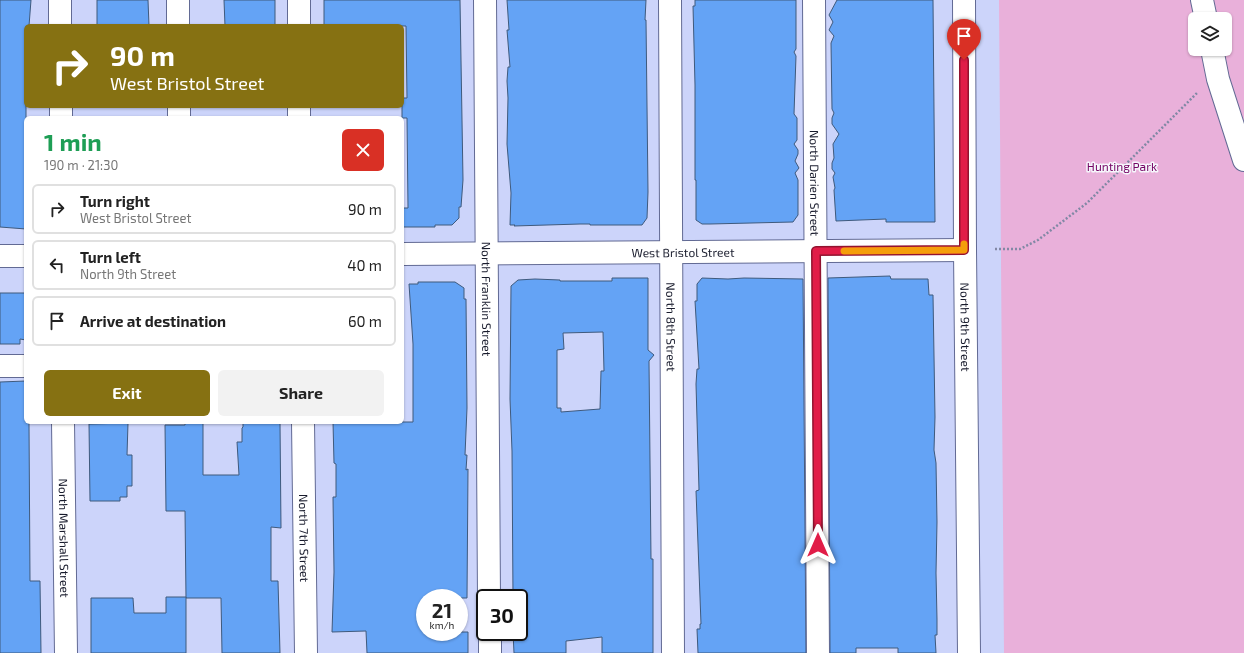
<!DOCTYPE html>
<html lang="en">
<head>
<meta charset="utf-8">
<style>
	:root { --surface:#fff; --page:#f2f2f2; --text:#222; --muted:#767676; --line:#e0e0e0; --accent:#867112 }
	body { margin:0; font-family:"Exo 2",sans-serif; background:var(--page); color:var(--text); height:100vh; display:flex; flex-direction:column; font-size:15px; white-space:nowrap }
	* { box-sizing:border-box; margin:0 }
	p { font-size:13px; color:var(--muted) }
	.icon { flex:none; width:22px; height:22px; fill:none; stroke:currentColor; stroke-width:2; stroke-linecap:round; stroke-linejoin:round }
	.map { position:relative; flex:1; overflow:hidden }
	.drawer { position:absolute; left:24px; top:116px; width:380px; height:308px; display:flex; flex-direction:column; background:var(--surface); border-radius:6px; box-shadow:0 1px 3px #0004 }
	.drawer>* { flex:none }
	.guide { position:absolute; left:24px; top:24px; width:380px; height:84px; border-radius:6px; box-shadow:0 1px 3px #0004; background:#867112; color:#fff; overflow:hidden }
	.buttons { position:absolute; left:1188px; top:12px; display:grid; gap:8px }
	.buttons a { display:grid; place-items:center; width:44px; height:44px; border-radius:6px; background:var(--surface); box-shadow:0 1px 3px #0004; font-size:20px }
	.speed { position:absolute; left:416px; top:589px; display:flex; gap:8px; font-size:20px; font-weight:700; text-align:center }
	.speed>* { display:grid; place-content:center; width:52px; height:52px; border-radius:50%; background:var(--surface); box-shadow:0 1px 3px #0004; line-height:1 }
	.speed small { font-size:10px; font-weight:400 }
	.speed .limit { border:2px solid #111; border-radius:6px; background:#fff; color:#111 }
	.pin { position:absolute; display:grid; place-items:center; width:34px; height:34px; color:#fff; margin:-41px -17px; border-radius:50% 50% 50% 0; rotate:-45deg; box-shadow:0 0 4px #0007 }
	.pin .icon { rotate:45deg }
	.me { position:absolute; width:44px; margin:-22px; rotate:0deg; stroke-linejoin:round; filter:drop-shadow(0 0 3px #0008) }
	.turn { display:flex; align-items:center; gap:14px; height:84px; padding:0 20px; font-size:18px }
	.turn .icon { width:52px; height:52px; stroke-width:2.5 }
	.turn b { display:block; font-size:28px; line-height:34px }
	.round { display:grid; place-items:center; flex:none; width:42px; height:42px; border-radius:6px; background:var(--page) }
	.head { display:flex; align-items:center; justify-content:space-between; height:68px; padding:0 20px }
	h1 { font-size:24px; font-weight:700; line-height:30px; color:#1e9e55 }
	.primary-button { display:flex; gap:8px; margin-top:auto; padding:8px 20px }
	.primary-button a { flex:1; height:46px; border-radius:6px; background:var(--accent); color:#fff; font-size:16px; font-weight:700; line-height:46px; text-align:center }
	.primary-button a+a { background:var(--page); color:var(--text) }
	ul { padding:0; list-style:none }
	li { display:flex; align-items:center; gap:12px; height:50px; margin:0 8px 6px; padding:0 12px; border:2px solid var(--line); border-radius:6px }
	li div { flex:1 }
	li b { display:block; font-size:15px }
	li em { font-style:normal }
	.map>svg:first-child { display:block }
	.green { fill:#e9b0da; fill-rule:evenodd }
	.building { fill:#64a3f5; stroke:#3f5a7d; fill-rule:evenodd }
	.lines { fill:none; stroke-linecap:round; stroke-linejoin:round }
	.minor-casing { stroke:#626a94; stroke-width:24 }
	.path { stroke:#8288a5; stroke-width:2.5; stroke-dasharray:2 2; stroke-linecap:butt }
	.minor { stroke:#fff; stroke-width:22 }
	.route-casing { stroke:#92132f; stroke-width:10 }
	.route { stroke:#e11d48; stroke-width:7 }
	.slow { stroke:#f59e0b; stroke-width:7 }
	.labels { text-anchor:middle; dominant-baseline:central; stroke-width:3; stroke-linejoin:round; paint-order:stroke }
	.park-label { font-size:12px; fill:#740364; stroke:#f6f7fc }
	.street-label { font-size:12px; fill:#181b2c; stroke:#f6f7fc }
</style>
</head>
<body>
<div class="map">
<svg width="1244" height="653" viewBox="0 0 1244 653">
	<rect width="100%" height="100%" fill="#ccd4fa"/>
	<path class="green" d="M999 0H1244V653H1004ZM1195 19H1225V49H1195Z"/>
	<g class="building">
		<path d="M0 0H31L29 26H26V229L0 227Z"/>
		<path d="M97 0H148L149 26H97Z"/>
		<path d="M224 0H275V26H225Z"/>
		<path d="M324 0H460L463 180 461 207H459V218L452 225H435V227H402V208H408L407 118H402V98H407L406 26H324Z"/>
		<path d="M507 0H646L645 20H646L648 192 647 218 642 225H590V224H580L514 226 515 225H510L511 193 507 144 508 98 507 81 508 67H510L507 30H509Z"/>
		<path d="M695 0H796V49L794 52 796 56 794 114 797 118V140L794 144 798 150V154L795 161 799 168 795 173 798 180V215L793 222 710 224H702L696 220V180H695V85L693 6H695Z"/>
		<path d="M837 0H933L935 222H886V219L836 221 834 190 835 188 833 177 835 173 832 169V163L834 158 833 144 839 134 832 124V118L834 113 832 109 831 43 834 36 829 30 833 22 829 15Z"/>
		<path d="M890 276 891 279H928L929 295H933L935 417 934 450 936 463 937 522 936 573 937 619V635H935L936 653H898V648H856V653H830L828 278Z"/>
		<path d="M612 278H648V350L654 355 649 361 651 559H653V653H602V637L566 641V653H514L513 632H519V598H513L512 451 510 399 511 286 518 280 535 279 560 280V281H612ZM603 332 604 371H601L600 409 561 412V408H557V350L564 349 563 333Z"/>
		<path d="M702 278 728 279 744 278 803 279 806 653H698L697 629H700V624H701L696 491 699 490 696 384 697 369H699L695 301H697V284Z"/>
		<path d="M418 282H455L464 288V299H466L467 408 465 455H467L466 470 468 469 467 598H425V632H468V653H367L366 631 332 632 334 572 333 497H336V464L334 463 333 422H413V344L409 284H418Z"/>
		<path d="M0 293H26V340L20 339V344H0Z"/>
		<path d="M26 381V422H29L30 581H40L41 653H0V382Z"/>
		<path d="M185 422H203V475H239L237 442H242V428L243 427V422H280L281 528 271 527V581H278L280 653H222L221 598H186L185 511H166L165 425H185Z"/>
		<path d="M128 423 127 455H132V486H127V497H120V501H90L89 424Z"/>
		<path d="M166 597H186V653H91V598H133L134 613H166Z"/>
	</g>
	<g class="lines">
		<g class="minor-casing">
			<g id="minor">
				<path d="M60 0V26"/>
				<path d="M178 0V26"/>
				<path d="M299 0V26"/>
				<path id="s1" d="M485 0 489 598"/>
				<path id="s2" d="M670 0 673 653"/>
				<path id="s3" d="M814 0 818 653"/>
				<path id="s4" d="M964 0 965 250 969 653"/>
				<path d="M1202 0 1206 19"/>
				<path d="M1212 49 1218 79 1244 160"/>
				<path d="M61 106V118"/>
				<path d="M179 106V118"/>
				<path d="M299 106V118"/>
				<path id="s5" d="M402 254 965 250"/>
				<path d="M0 256H26"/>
				<path d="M0 366H26"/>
				<path id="s6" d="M63 422 66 653"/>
				<path id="s7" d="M303 422 306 653"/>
				<path d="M490 632V653"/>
			</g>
		</g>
		<path class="path" d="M995 249H1020L1038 240 1087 203 1198 92"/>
		<use href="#minor" class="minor"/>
	</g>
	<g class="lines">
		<g class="route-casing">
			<path id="route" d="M818 545 816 251 964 250V60"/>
		</g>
		<use href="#route" class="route"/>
		<path class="slow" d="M844 251 964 250V244"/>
	</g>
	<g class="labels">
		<g class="park-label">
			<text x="1122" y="166">Hunting Park</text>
		</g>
		<g class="street-label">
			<text stroke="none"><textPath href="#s3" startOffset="183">North Darien Street</textPath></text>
			<text stroke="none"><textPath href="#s5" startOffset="281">West Bristol Street</textPath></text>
			<text stroke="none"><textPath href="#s1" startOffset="299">North Franklin Street</textPath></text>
			<text stroke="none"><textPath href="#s2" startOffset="327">North 8th Street</textPath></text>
			<text stroke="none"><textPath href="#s4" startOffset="327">North 9th Street</textPath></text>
			<text stroke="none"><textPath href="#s6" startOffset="116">North Marshall Street</textPath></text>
			<text stroke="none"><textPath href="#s7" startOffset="116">North 7th Street</textPath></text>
		</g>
	</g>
</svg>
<div class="buttons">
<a><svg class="icon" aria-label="layers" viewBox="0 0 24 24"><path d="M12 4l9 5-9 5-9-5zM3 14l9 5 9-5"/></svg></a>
</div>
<div class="speed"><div>21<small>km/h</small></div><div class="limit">30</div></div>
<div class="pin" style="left:964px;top:60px;background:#d93025"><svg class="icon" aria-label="arrive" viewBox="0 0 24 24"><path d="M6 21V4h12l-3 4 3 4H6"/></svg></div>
<svg class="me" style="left:818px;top:545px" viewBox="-20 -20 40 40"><path d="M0-17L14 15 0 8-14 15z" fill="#e11d48" stroke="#fff" stroke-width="4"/></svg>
<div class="guide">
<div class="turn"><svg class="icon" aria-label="right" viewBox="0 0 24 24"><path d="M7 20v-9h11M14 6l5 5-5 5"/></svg><div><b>90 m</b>West Bristol Street</div></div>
</div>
<section class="drawer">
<div class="head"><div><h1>1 min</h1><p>190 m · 21:30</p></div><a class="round" style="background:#d93025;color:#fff"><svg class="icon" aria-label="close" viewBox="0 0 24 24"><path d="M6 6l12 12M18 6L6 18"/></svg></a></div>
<ul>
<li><svg class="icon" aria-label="right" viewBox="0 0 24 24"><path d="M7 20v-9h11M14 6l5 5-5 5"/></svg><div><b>Turn right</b><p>West Bristol Street</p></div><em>90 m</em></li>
<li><svg class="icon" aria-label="left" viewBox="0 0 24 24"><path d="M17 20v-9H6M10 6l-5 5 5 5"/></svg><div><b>Turn left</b><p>North 9th Street</p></div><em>40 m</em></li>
<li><svg class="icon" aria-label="arrive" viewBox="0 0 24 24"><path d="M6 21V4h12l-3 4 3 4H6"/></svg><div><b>Arrive at destination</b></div><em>60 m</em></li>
</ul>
<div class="primary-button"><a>Exit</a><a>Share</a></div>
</section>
</div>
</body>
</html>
